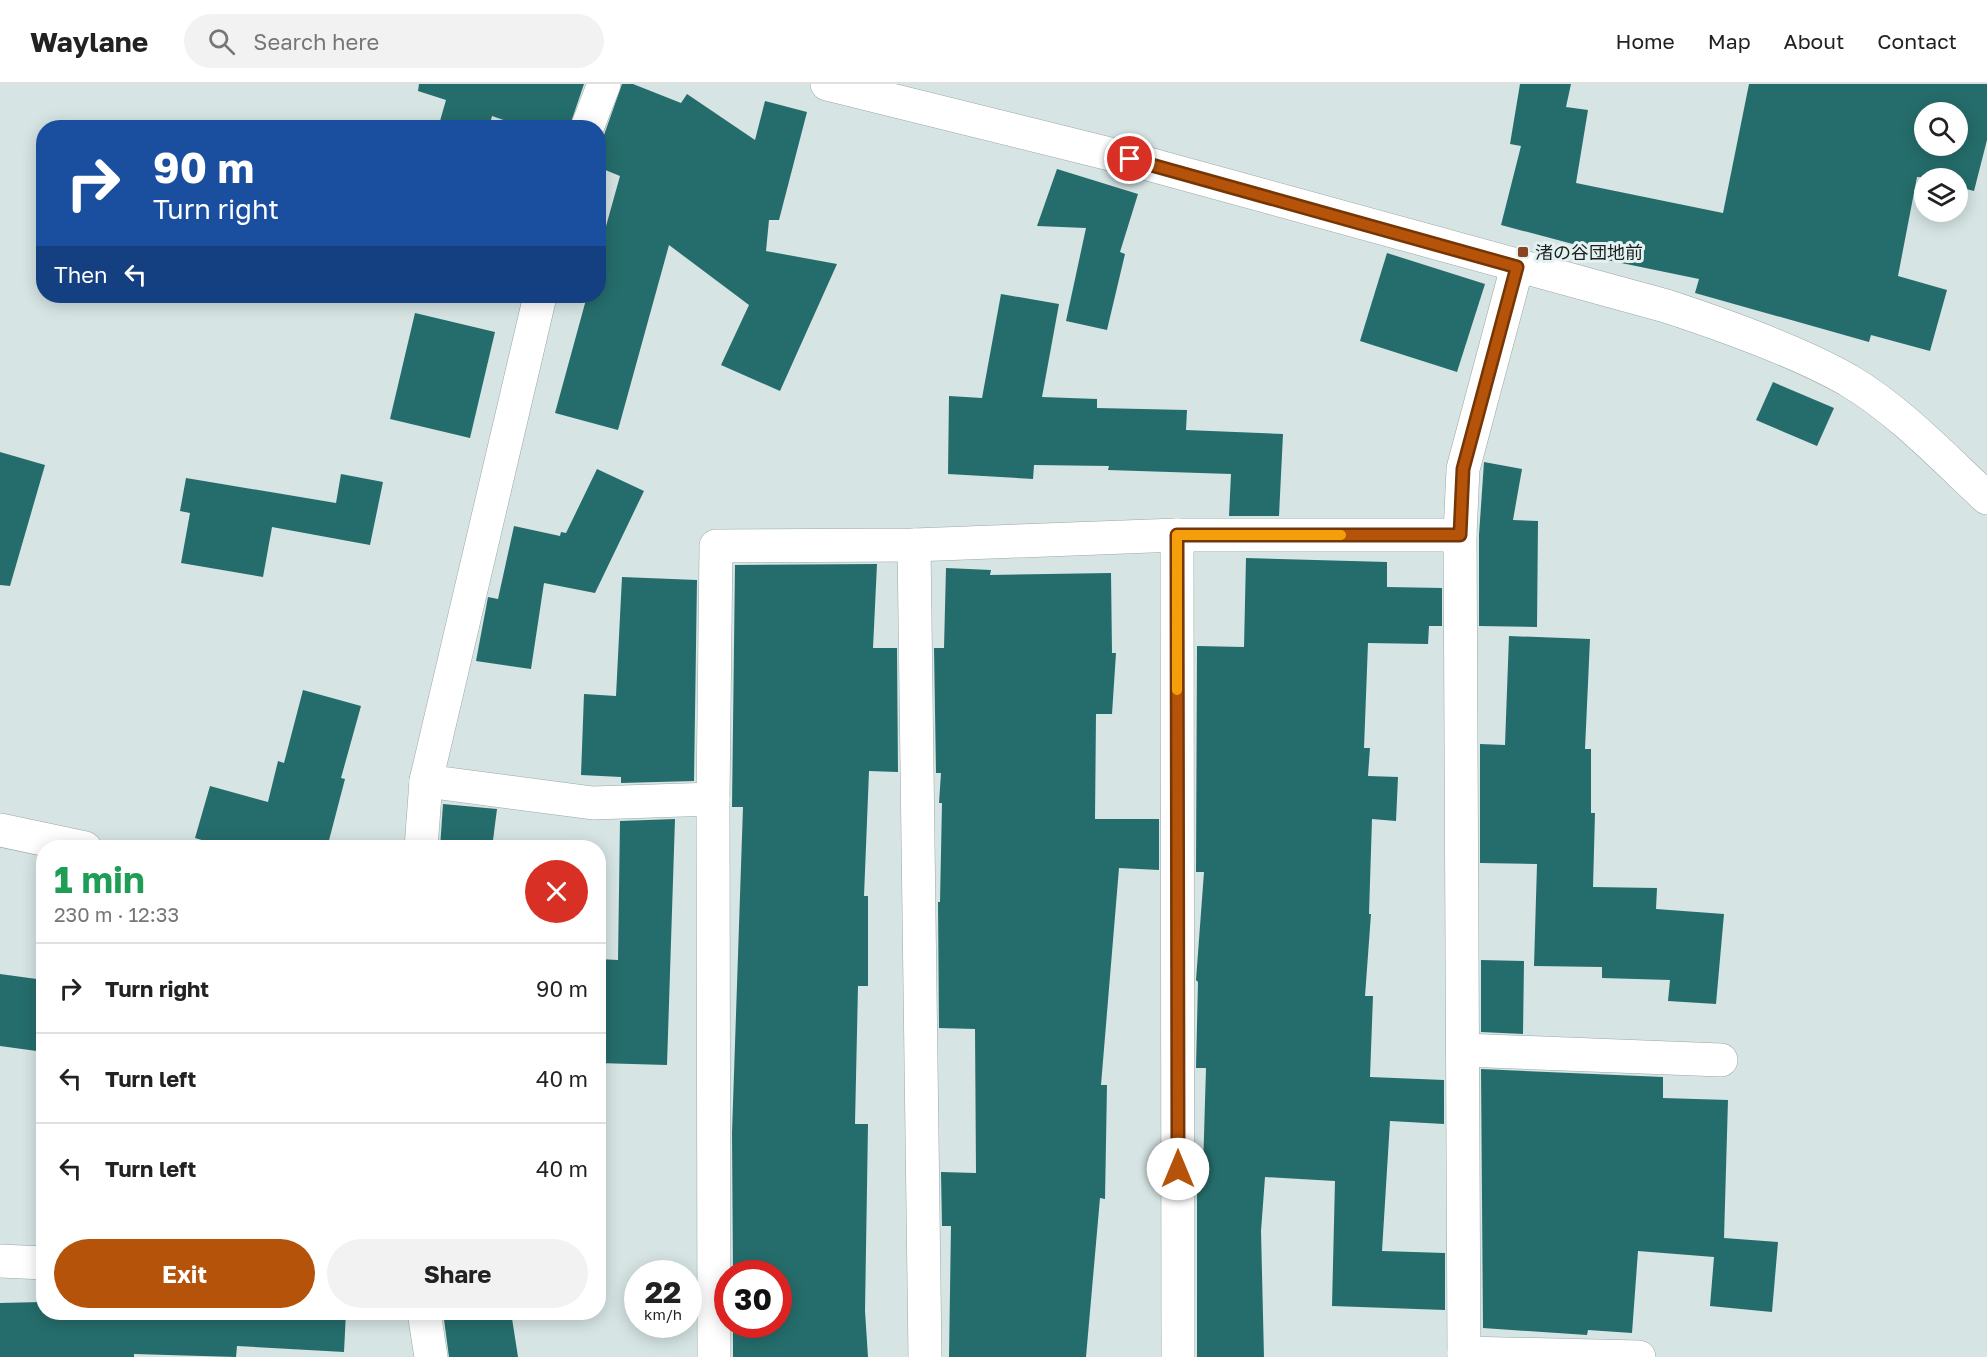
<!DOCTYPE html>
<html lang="en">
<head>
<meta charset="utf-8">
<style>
	:root { --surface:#fff; --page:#f2f2f2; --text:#222; --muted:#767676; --line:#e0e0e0; --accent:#b45309 }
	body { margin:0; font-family:"Golos Text","Noto Sans JP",sans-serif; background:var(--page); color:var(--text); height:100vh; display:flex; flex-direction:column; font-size:22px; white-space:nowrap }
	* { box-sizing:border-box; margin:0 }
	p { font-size:20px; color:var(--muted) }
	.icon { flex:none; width:33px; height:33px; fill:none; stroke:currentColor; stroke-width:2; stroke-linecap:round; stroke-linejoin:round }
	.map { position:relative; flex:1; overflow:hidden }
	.drawer { position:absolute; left:36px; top:756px; width:570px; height:480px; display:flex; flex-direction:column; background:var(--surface); border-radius:24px; box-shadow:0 3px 15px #0003 }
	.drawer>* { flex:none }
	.hud { position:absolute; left:36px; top:36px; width:570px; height:183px; border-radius:24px; box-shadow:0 3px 15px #0003; background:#1a4fa0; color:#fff; overflow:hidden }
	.controls { position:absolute; left:1914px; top:18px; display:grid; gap:12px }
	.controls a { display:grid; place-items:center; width:54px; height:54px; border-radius:50%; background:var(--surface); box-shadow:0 3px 15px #0003; font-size:30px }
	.speed { position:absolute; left:624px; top:1176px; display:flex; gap:12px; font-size:30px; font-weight:700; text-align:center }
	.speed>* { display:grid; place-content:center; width:78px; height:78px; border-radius:50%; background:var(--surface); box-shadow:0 3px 15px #0003; line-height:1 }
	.speed small { font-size:15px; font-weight:400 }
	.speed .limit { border:9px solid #d22; background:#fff; color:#111 }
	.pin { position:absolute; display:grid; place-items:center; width:51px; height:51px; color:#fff; margin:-26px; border:3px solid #fff; border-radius:50%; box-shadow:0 2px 6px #0007 }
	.me { position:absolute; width:66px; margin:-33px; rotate:0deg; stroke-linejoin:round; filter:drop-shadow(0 0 4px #0008) }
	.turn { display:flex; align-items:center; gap:21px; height:126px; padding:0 18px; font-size:27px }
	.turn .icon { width:78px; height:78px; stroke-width:2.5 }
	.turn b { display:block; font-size:42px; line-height:51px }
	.then { display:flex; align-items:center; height:57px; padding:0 18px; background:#0003; gap:12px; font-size:22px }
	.round { display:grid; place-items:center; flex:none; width:63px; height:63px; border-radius:32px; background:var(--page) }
	.head { display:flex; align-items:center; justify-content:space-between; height:102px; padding:0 18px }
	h1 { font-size:36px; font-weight:700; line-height:45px; color:#1e9e55 }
	.button { display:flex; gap:12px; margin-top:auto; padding:12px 18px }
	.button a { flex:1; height:69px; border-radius:36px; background:var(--accent); color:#fff; font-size:24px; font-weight:700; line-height:69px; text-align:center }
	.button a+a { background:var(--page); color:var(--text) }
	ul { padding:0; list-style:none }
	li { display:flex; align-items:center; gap:18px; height:90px; padding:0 18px; border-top:2px solid var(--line) }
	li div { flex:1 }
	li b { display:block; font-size:22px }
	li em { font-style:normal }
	header { display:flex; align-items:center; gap:36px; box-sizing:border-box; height:84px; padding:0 30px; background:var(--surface); border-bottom:2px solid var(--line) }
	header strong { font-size:28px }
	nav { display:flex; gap:33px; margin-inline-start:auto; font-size:21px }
	.search { width:420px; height:54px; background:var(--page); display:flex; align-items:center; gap:15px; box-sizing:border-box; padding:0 21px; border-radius:33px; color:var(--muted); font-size:22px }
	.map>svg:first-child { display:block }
	.building { fill:#256d6c; fill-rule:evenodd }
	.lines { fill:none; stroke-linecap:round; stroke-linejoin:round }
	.minor-casing { stroke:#9aa7a7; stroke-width:34 }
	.minor { stroke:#fff; stroke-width:33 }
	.route-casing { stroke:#753606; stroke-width:15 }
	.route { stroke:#b45309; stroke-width:10 }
	.slow { stroke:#f59e0b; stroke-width:10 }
	.poi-dot { fill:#8a4222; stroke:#e3f2f1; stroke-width:2 }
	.labels { text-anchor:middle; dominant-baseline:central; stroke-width:6; stroke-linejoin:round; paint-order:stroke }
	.poi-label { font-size:18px; fill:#1a1f1f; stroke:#e3f2f1; text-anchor:start }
</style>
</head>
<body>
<header>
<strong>Waylane</strong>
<div class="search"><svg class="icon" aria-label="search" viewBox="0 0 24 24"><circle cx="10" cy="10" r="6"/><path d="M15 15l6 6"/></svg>Search here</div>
<nav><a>Home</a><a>Map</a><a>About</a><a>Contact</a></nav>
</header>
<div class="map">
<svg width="1987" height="1273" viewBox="0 0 1987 1273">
	<rect width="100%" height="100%" fill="#d6e4e4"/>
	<g class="building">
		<path d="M419 0H584L569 44H527L492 32 489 44H438L446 16 418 7Z"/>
		<path d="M622 0H633L681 19 687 10 755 56 765 17 807 28 779 136H769L766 167 837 180 780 307 721 281 749 221 669 161 618 346 555 329 587 212H598V171L620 92 598 83V59L604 51Z"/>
		<path d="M1520 0H1571L1566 23 1588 26 1576 99 1723 129 1749 0H1987V56L1974 107 1958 103V94L1917 93 1898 192 1947 206 1930 267 1871 251 1869 258 1695 209 1699 195 1597 174 1599 167 1501 141 1521 62 1510 60ZM1924 28H1958V62H1924Z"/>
		<path d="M1057 85 1138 110 1120 168 1125 170 1107 246 1066 237 1086 144 1037 142Z"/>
		<path d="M1387 169 1485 200 1457 288 1360 257Z"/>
		<path d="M1001 210 1059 220 1042 313 1097 315V324L1187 326 1186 346 1283 350 1279 432H1229L1231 390 1108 386 1109 382 1034 381 1033 395 948 390 949 312 982 314Z"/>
		<path d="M415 229 495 248 470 354 390 335Z"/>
		<path d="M1773 298 1834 324 1817 362 1756 336Z"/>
		<path d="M0 368 45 381 10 502 0 501Z"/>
		<path d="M1484 378 1522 385 1513 436 1538 437 1537 543 1479 542V451Z"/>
		<path d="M597 385 644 407 595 509 544 499 531 585 476 577 488 513 498 515 514 442 560 452 561 448 566 449Z"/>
		<path d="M341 390 383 398 370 461 272 443 263 493 181 479 190 429 180 427 186 394 336 419Z"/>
		<path d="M1246 474 1387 478V503L1442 504V542H1429L1428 560 1368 559 1364 664H1370L1368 692 1398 693 1396 737 1372 735 1369 830H1371L1365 912H1373L1370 993 1444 996V1040L1390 1037 1382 1167 1445 1169V1226L1332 1222 1335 1097 1265 1093 1261 1147 1264 1273H1197V1085H1203L1206 984H1196L1198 898 1196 896 1204 788H1196L1197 562 1244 563Z"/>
		<path d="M877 480 873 564H897L898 688 869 687 864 812H868V902H858L855 1040H868L865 1227 868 1273H733V1240H778V1190H733L732 1049 743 723H732L735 481Z"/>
		<path d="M946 484 991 486 990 491 1111 489 1112 569H1116L1112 630H1096L1095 735H1159V786L1119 784 1101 1001H1107L1105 1115 1100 1114 1086 1273H949L951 1142H942L941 1088 976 1089 975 945 939 944 938 818H940L942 719H939L941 689H936L934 564H944Z"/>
		<path d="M622 493 697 496 694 697 621 699V693L581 691 584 610 616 612Z"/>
		<path d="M1509 552 1590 555 1585 665H1591V729H1595L1593 803 1657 804 1656 825 1724 830 1716 920 1668 917 1670 896 1602 894V883L1534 882 1537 780 1480 779V660L1505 661Z"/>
		<path d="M303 606 361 622 341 694 345 695 327 764H228L195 754 210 702 268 718 278 677 284 679Z"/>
		<path d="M443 720 497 725 492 764H440Z"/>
		<path d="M675 735 667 981 598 979V875L618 876 620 737Z"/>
		<path d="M1481 876 1524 877 1523 950 1481 948Z"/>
		<path d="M0 890 44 896V968L0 962Z"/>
		<path d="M1481 985 1663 993V1014L1728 1016 1724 1154 1778 1158 1772 1228 1710 1222 1714 1173 1638 1167 1632 1249 1588 1246 1587 1251 1483 1244Z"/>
		<path d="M42 1218V1228H346L344 1268 237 1262 236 1273 134 1270V1273H0V1219Z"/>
		<path d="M443 1228H511L518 1273H449Z"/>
	</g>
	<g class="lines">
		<g class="minor-casing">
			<g id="minor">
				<path d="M827 0 1130 75 1666 222C1724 241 1795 266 1848 296 1900 327 1943 373 1987 414"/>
				<path d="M587 44 604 0"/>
				<path d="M1177 451 1178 1273"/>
				<path d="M914 461 925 1273"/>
				<path d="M426 697 593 719 713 715"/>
				<path d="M0 746 85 764"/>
				<path d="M421 764 426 697 540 212"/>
				<path d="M1463 966 1721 976"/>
				<path d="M0 1177 44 1179"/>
				<path d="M424 1228 431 1273"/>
				<path d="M1464 1269 1639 1273"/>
				<path d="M714 1273 713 715 716 462 914 461 1177 451H1460"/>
				<path d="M1464 1273 1460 451 1463 385 1517 183"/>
			</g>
		</g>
		<use href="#minor" class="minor"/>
	</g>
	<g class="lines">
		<g class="route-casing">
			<path id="route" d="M1130 75 1517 183 1463 385 1460 451H1177L1178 1085"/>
		</g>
		<use href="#route" class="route"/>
		<path class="slow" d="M1177 606V451H1341"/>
	</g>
	<rect class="poi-dot" x="1517" y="162" width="12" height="12" rx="3"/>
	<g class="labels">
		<g class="poi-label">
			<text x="1535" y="168">渚の谷団地前</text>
		</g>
	</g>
</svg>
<div class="controls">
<a><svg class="icon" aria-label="search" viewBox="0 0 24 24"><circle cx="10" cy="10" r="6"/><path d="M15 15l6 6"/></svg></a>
<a><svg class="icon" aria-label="layers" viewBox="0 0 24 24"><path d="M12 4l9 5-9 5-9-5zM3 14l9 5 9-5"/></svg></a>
</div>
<div class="speed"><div>22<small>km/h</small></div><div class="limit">30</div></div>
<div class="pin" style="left:1130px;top:75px;background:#d93025"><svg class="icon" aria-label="arrive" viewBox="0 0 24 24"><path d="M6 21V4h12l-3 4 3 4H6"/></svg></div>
<svg class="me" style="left:1178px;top:1085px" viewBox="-20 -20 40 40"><circle r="19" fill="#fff"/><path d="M0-13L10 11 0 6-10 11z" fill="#b45309"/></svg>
<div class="hud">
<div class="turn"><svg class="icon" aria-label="right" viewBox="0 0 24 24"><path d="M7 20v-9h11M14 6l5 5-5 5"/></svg><div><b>90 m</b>Turn right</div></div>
<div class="then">Then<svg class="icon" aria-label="left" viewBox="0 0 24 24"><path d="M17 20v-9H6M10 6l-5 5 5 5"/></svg></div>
</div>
<section class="drawer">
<div class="head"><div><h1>1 min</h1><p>230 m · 12:33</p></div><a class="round" style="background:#d93025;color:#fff"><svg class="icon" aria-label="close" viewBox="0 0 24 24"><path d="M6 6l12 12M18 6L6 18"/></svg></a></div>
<ul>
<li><svg class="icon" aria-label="right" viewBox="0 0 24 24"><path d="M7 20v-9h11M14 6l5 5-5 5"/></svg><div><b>Turn right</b></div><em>90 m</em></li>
<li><svg class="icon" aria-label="left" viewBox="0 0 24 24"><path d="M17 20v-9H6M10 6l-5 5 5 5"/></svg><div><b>Turn left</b></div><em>40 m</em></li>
<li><svg class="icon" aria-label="left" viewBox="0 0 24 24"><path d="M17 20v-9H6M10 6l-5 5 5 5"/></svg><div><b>Turn left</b></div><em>40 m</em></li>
</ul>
<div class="button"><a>Exit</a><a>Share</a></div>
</section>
</div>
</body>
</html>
